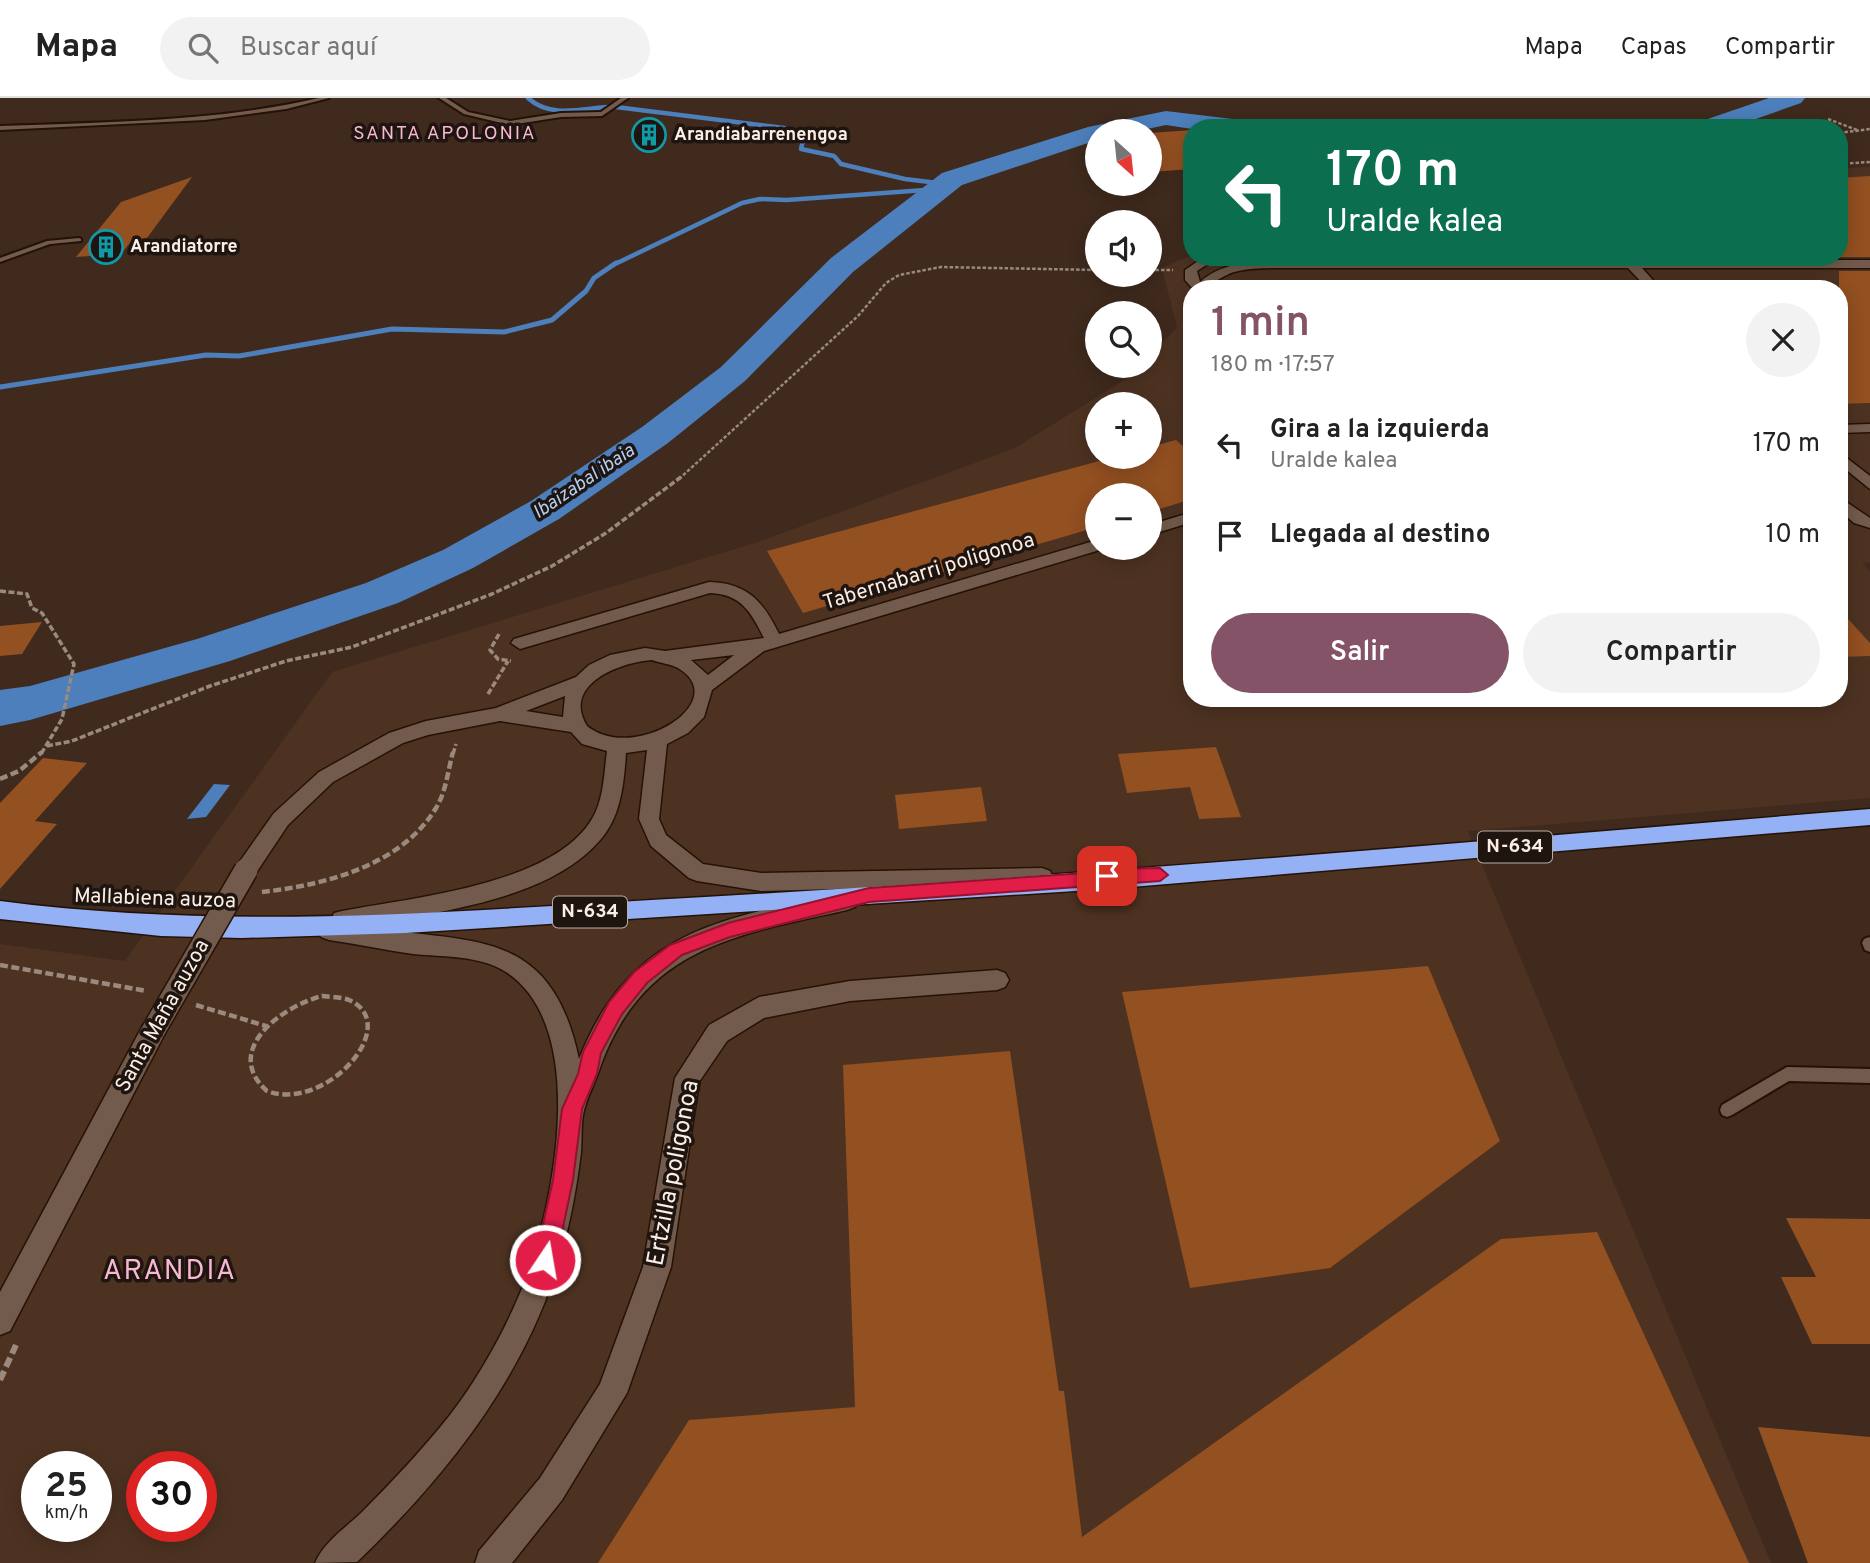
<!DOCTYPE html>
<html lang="es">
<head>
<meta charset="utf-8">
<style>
	:root { --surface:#fff; --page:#f2f2f2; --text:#222; --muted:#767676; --line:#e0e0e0; --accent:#855368 }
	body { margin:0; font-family:Overpass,sans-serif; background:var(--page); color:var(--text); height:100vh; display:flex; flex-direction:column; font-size:26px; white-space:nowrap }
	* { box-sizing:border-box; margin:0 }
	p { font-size:23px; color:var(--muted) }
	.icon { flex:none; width:38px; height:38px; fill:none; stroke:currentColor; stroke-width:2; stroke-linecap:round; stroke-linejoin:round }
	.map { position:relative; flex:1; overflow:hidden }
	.details { position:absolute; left:1183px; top:182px; width:665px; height:427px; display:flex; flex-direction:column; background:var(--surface); border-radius:28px; box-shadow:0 4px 18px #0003 }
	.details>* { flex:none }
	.top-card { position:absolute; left:1183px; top:21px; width:665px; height:147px; border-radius:28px; box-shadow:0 4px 18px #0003; background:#0b6e4f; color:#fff; overflow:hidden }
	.needle { width:46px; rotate:153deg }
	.fabs { position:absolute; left:1085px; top:21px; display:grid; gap:14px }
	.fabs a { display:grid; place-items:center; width:77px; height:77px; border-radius:50%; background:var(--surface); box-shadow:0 4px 18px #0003; font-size:35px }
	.speed { position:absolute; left:21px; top:1353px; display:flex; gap:14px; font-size:35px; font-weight:700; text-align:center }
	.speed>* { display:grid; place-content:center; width:91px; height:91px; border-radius:50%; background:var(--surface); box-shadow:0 4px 18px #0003; line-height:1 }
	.speed small { font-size:18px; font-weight:400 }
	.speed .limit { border:10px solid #d22; background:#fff; color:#111 }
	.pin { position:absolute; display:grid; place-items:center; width:60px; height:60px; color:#fff; margin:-30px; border-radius:14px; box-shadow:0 4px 10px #0006 }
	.me { position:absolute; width:77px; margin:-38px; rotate:12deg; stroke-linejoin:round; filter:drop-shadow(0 0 5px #0008) }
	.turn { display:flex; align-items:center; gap:24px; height:147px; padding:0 28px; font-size:32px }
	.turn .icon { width:91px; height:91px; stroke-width:2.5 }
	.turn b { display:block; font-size:49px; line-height:60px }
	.round { display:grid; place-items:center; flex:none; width:74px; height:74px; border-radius:37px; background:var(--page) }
	.summary { display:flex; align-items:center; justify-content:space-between; height:119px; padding:0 28px }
	h1 { font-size:42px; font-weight:600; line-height:52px; color:var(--accent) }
	.primary-button { display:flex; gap:14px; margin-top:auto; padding:14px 28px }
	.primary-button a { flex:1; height:80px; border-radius:42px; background:var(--accent); color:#fff; font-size:28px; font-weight:600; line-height:80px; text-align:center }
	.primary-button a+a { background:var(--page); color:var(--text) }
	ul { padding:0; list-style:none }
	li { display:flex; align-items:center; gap:21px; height:91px; padding:0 28px }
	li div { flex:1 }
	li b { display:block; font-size:26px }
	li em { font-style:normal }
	header { display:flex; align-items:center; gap:42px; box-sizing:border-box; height:98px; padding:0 35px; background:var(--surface); border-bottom:2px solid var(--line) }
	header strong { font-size:33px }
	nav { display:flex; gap:38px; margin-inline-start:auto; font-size:24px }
	.search { width:490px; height:63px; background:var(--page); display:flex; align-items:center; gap:18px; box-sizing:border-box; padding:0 24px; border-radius:38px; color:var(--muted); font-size:26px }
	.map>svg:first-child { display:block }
	.built { fill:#4d3221; fill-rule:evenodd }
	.water { fill:#4c7fbb }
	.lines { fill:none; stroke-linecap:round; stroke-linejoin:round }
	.stream-far1 { stroke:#4c7fbb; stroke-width:4.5 }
	.stream { stroke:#4c7fbb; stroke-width:5 }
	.river { fill:#4c7fbb; fill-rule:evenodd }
	.building { fill:#935021 }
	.lane-casing { stroke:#251206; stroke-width:4 }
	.street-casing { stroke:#251206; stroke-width:3 }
	.highway-casing { stroke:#251206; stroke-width:3 }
	.path-far3 { stroke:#9b897e; stroke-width:2.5; stroke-dasharray:3.5 2; stroke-linecap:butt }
	.path-far2 { stroke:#9b897e; stroke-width:3.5; stroke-dasharray:6 2.5; stroke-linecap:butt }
	.path-far1 { stroke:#9b897e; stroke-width:4.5; stroke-dasharray:8 3.5; stroke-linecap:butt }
	.path { stroke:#9b897e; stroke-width:6; stroke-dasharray:10 4.5; stroke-linecap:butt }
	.lane { fill:#725b4c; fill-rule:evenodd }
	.street { fill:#725b4c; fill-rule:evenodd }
	.highway { fill:#95b1f5; fill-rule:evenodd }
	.street-bridge-casing { stroke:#251206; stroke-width:26; stroke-linecap:butt }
	.street-bridge { stroke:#725b4c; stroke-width:23 }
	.route { fill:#e11d48; stroke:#92132f; stroke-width:2 }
	.labels { text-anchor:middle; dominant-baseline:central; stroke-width:7; stroke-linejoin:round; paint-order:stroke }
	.far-poi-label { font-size:18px; font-weight:bold; fill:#fceee5; stroke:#1f1510; text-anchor:start }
	.far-neighbourhood-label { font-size:19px; letter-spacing:2px; fill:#f8b8d1; stroke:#1f1510 }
	.far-water-label { font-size:19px; font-style:italic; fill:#b4cff1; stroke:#1f1510 }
	.shield { fill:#1f1510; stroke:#baada5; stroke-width:2 }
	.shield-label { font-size:19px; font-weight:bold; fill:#fceee5 }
	.street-label { font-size:21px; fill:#fceee5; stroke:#1f1510 }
	.near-street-label { font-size:24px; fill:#fceee5; stroke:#1f1510 }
	.near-neighbourhood-label { font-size:28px; letter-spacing:2px; fill:#f8b8d1; stroke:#1f1510 }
</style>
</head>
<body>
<header>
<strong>Mapa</strong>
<div class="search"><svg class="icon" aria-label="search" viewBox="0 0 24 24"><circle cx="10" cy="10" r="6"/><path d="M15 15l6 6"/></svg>Buscar aquí</div>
<nav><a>Mapa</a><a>Capas</a><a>Compartir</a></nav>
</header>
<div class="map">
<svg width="1870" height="1465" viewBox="0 0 1870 1465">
	<rect width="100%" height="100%" fill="#3f2a1d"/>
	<path class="built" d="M1870 69V464L1863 465 1870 474V700L1468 733 1771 1465H0V846L125 863 332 574 758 444 1013 351 1131 278 1141 268H1150V258L1177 229 1162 170 1192 157 1839 159V70ZM1192 191H1839V600H1192ZM1097 306H1150V359H1097ZM1097 397H1150V450H1097ZM37 1368H96V1428H37ZM142 1368H201V1428H142Z"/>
	<path class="water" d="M214 686 230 687 206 719 187 721Z"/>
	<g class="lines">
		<g class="stream-far1">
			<path d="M528 0C550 20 580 11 607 9"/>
			<path d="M616 9 784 30 804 38 801 51 834 58 841 66 905 81 946 86"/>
			<path d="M613 167 742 105 760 101 787 102 939 91"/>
		</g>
		<path class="stream" d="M0 289 206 257 239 258 392 231 504 234 552 222 586 193 594 180 616 165"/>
		<g class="river">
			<path d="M1769 0H1805L1801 5 1730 30H1693L1696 25Z"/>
			<path d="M1166 13 1241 22 1250 25 1253 30 1192 31 1166 27 1138 33H1097V42L962 87 853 174 745 283 668 345 559 421 473 470 398 505 230 563 30 622 0 628V592L30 588 197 541 366 485 443 452 531 403 642 329 721 269 831 160 942 75 1088 29Z"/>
		</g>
	</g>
	<g class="building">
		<path d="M1192 32V71L1150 74V35Z"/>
		<path d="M1870 78V159H1839V80Z"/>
		<path d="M192 79 147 140 133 141 121 156 76 159 121 104Z"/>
		<path d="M1839 173H1870V305L1839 306Z"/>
		<path d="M1176 342 1192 356V401L1150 414V397H1097V429L803 515 767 453 1114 359H1150V349Z"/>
		<path d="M1839 511 1870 545V558L1839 559Z"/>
		<path d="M42 524 22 556 0 558V528Z"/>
		<path d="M1216 649 1241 719 1199 721 1190 689 1127 695 1118 656Z"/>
		<path d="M43 660 87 665 35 723 57 726 0 791V705Z"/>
		<path d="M981 689 987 723 899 731 895 697Z"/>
		<path d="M1428 868 1500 1043 1330 1170 1190 1190 1122 894Z"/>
		<path d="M1010 953 1059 1293H1064L1082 1439 1501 1141 1597 1134 1749 1465H598L689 1322 855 1309 843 967Z"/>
		<path d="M1786 1120 1870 1121V1246H1812L1781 1179H1816Z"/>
		<path d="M1758 1329 1870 1339V1465H1808Z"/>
	</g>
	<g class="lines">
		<g class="lane-casing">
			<g id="lane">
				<path d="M319 0H329L286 11 205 22 0 32V28C107 24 214 24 319 0Z"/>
				<path d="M439 0H446L468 14 510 23 561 15 601 14 621 0H628L602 18 561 19 510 27 464 16Z"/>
				<path d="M79 140 81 141V143L50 146 0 164V160L47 143Z"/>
				<path d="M1869 839 1870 840V854L1865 852 1862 845 1864 841Z"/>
				<path d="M1787 969 1870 971V985L1789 983 1732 1017 1727 1019 1722 1017 1720 1012 1722 1007Z"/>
			</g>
		</g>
		<g class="street-casing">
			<g id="street">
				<path d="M1204 159H1219L1197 173 1200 184C1222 164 1252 164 1280 162H1622L1631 159 1635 162H1870V170H1642L1661 191H1648L1628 170H1280C1265 170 1249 170 1234 174 1218 179 1210 191 1193 191L1185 182V172Z"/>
				<path d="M1870 326V334L1839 335V327Z"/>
				<path d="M1839 354 1870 378V391L1839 366Z"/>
				<path d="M1839 399 1870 420V430L1854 425 1839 412Z"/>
				<path d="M1192 414V424L1150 437V427Z"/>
				<path d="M1097 442V450L1103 451 764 553 712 592 704 619 688 635 667 646 659 721 666 737 703 766 761 775 1042 770 1050 773 1053 779 1050 785 761 793 697 783 689 780 651 748 639 721 647 652 626 655C624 685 621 718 601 741 549 803 435 814 361 828 471 847 550 826 579 961 631 830 723 821 847 794L855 797 858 803 855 809 847 812C737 837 645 848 601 967 596 983 586 1001 583 1017 581 1029 582 1042 581 1054 576 1096 568 1138 554 1179 516 1291 441 1383 357 1464L315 1465C323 1445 345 1430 361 1415 392 1384 423 1351 450 1317 480 1278 507 1229 525 1183 554 1105 590 929 506 874 480 857 442 859 413 856 385 852 357 846 329 842L321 839 318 832 321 825 331 823 334 815 342 813C411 800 553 787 592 721 604 701 604 675 607 653L582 646 571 634 500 623 428 637 403 645 333 684 288 727 254 778 246 781 238 778 235 772 238 766 274 715 319 674 389 635 426 623 496 610 576 579 589 567 610 557 645 550 665 553 764 540C751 514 741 496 710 495L520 551 511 545 514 541 709 484C747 485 763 503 779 536ZM734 557 708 577 691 562ZM652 562C660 565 671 566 678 570 734 603 634 666 587 628 561 586 621 564 652 562ZM565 598 563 619 526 613Z"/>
				<path d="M997 872 1005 875 1009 882 1005 889 997 892 850 903 764 920 727 943 699 984 671 1169 627 1295 562 1402 512 1465H475L479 1453 540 1380 600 1286 643 1169 675 980 709 927 759 899 850 883Z"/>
				<path d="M152 924 161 927 164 935 161 943 10 1233 0 1237V1194L143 927Z"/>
			</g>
		</g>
		<g class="highway-casing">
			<path id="highway" d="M1870 711V727L1107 791 405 835 242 840 161 838 0 821V803C239 834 466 812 705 799 1094 777 1482 743 1870 711Z"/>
		</g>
		<g class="path-far3">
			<path d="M1828 21 1857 32"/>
			<path d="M1839 35 1870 31"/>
			<path d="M1839 66 1870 64"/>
			<path d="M1150 172H1173"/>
			<path d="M679 381 858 218 886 185 899 177 941 169 1097 172"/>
		</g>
		<g class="path-far2">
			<path d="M0 493 27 496 32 510 42 515 74 566 62 621 41 656"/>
			<path d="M499 536 490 552 498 561 511 563"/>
			<path d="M488 596 508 563"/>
			<path d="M47 648 72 643 210 588 286 563 352 549 492 496 552 468 606 435 681 379"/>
			<path d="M453 656 456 646"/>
		</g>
		<g class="path-far1">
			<path d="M0 681 19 673 42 654"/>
			<path d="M262 794C324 787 401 768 436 710 446 694 448 672 453 654"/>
			<path d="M179 800 201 798"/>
			<path d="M0 867 147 893"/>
			<path d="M322 898C330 899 341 899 349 902 404 926 326 1015 267 993 221 952 283 908 322 898Z"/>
			<path d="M196 907 266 928"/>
		</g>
		<path class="path" d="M0 1282 16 1247"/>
		<use href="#lane" class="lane"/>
		<use href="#street" class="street"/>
		<use href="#highway" class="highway"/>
		<g class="street-bridge-casing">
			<path id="street-bridge" d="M152 935 246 772"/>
		</g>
		<use href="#street-bridge" class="street-bridge"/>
	</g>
	<path class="route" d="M1160 770 1168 777 1160 783 869 804 730 839 682 857 647 885 622 916 601 955 597 976 582 1011 573 1082 556 1162 553 1170 545 1173 538 1170 535 1162 553 1082 562 1011 578 976 583 954 609 904 634 874 670 847 728 825 869 790 1100 774 1107 771Z"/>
	<defs>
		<g id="building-ring" transform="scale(1.75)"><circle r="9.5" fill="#1f1510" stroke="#0f9aa8" stroke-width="1.5"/><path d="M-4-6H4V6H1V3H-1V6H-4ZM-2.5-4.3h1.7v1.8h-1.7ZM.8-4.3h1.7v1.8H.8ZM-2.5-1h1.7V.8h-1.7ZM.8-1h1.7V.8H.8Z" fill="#0f9aa8"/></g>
	</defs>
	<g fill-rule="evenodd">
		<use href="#building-ring" x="649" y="37"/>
		<use href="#building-ring" x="106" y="149"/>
	</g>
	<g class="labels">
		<g class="far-poi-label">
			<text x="674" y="37">Arandiabarrenengoa</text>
			<text x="130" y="149">Arandiatorre</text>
		</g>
		<g class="far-neighbourhood-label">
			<text x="445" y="36">SANTA APOLONIA</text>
		</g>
		<g class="far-water-label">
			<text transform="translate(584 384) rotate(-34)">Ibaizabal ibaia</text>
		</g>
		<g class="shield">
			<rect x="1478" y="733.5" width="74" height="31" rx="5"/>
			<rect x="553" y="798.5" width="74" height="31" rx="5"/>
		</g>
		<g class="shield-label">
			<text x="1515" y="749">N-634</text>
			<text x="590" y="814">N-634</text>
		</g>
		<g class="street-label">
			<text transform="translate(929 474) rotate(-17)">Tabernabarri poligonoa</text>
			<text transform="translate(155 801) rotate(2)">Mallabiena auzoa</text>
			<text transform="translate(163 918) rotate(-61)">Santa Maña auzoa</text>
		</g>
		<g class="near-street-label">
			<text transform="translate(674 1075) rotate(-79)">Ertzilla poligonoa</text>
		</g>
		<g class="near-neighbourhood-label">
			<text x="170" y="1174">ARANDIA</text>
		</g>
	</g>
</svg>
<div class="fabs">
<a><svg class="needle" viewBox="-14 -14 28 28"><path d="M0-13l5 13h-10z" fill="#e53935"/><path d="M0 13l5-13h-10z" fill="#767676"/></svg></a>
<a><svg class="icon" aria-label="sound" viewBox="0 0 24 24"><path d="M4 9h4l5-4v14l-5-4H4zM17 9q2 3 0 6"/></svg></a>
<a><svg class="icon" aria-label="search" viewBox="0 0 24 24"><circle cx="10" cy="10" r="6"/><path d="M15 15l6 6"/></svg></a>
<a>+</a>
<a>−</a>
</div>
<div class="speed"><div>25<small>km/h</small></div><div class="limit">30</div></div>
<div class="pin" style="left:1107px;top:778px;background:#d93025"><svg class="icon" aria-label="arrive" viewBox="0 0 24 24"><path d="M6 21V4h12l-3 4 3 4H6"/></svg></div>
<svg class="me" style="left:545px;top:1162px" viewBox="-20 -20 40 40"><circle r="17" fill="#e11d48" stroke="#fff" stroke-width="3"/><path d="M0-11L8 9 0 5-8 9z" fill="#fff"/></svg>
<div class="top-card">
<div class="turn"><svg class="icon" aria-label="left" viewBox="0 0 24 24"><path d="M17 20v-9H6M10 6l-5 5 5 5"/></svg><div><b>170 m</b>Uralde kalea</div></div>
</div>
<section class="details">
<div class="summary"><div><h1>1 min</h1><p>180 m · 17:57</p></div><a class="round"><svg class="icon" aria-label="close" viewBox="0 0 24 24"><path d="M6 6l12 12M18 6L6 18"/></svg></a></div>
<ul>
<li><svg class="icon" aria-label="left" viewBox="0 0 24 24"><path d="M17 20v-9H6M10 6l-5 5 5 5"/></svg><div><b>Gira a la izquierda</b><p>Uralde kalea</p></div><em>170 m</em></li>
<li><svg class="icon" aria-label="arrive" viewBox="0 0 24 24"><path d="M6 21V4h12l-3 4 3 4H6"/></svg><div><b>Llegada al destino</b></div><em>10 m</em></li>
</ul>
<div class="primary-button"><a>Salir</a><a>Compartir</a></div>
</section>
</div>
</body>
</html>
